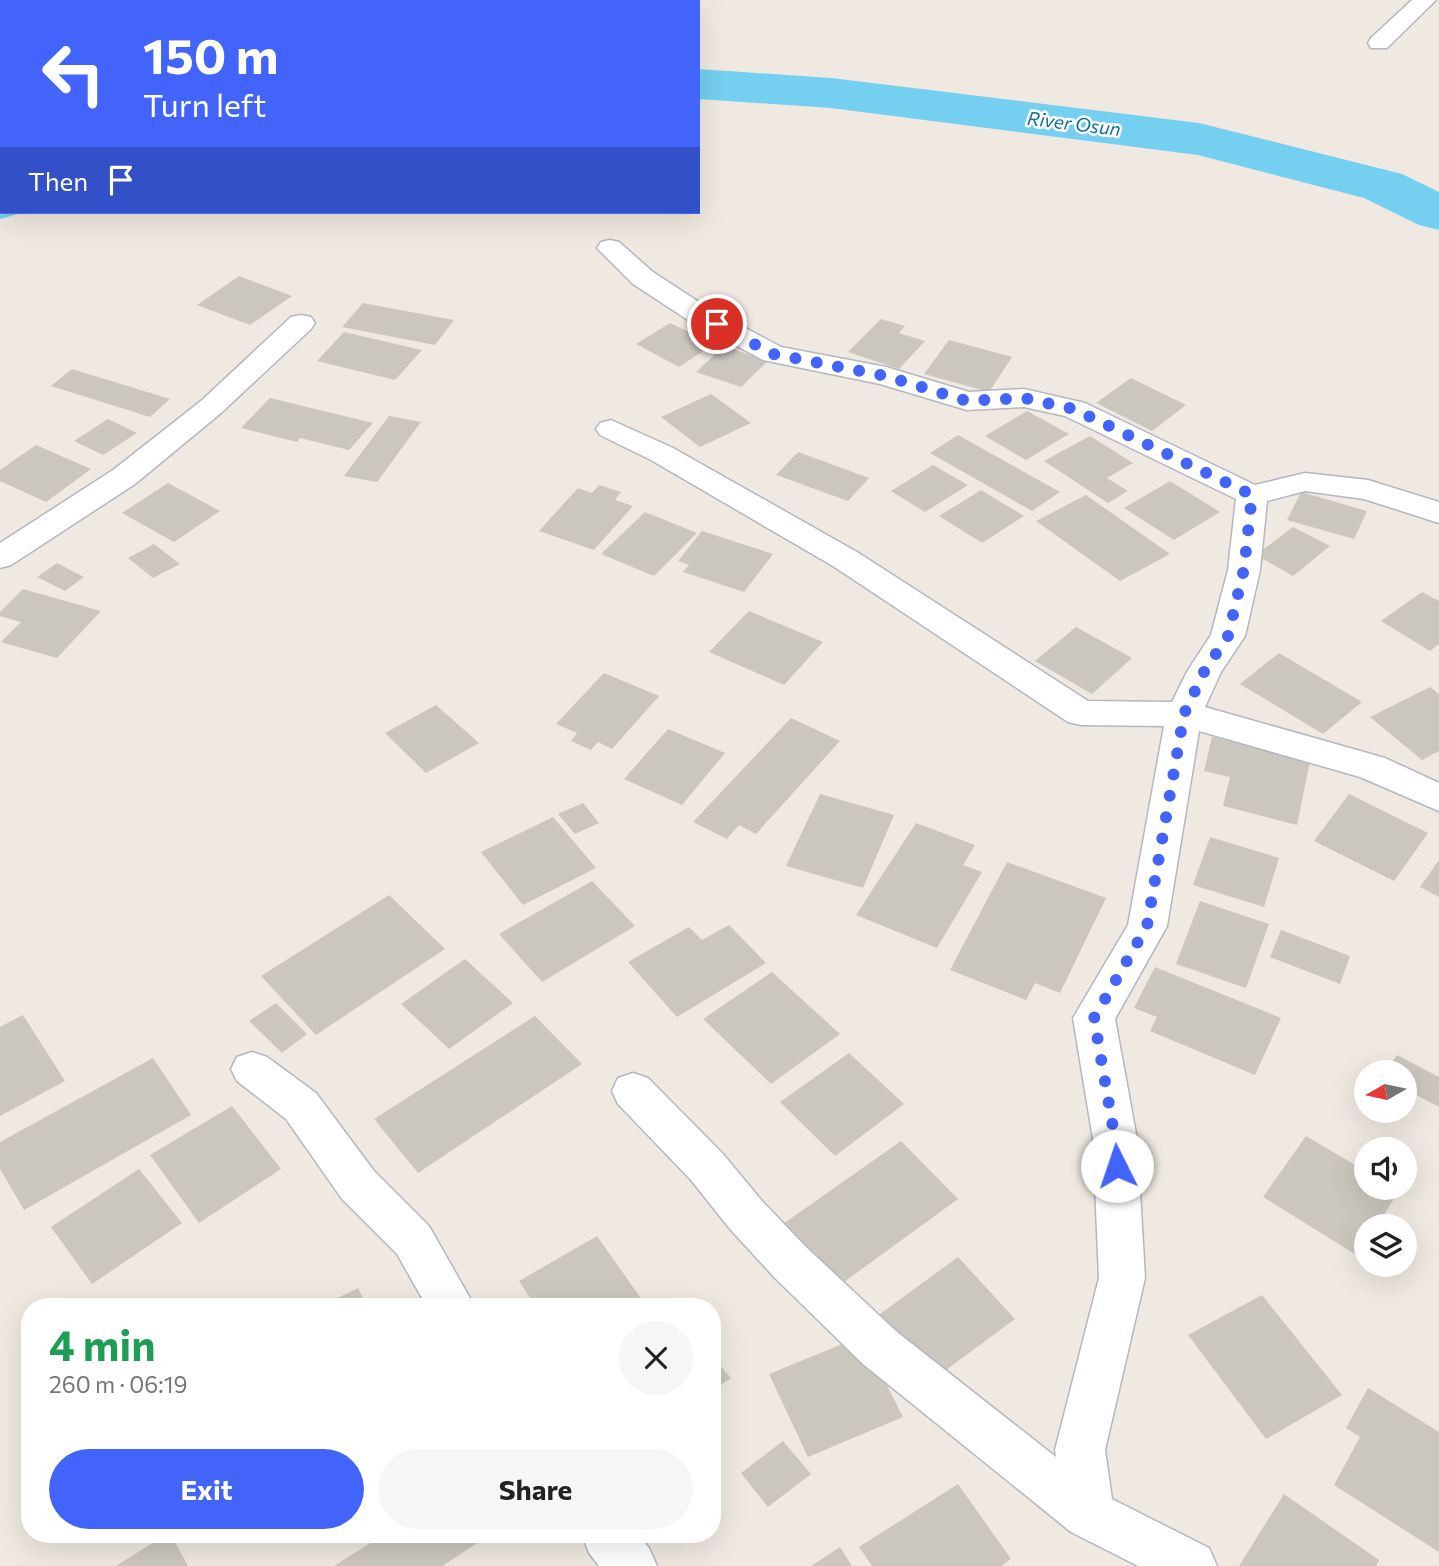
<!DOCTYPE html>
<html lang="en">
<head>
<meta charset="utf-8">
<style>
	:root { --surface:#fff; --page:#f6f6f6; --text:#202124; --muted:#757577; --accent:#4264fb }
	body { margin:0; font-family:Commissioner,sans-serif; background:var(--page); color:var(--text); height:100vh; display:flex; flex-direction:column; font-size:26px; white-space:nowrap }
	* { box-sizing:border-box; margin:0 }
	p { font-size:23px; color:var(--muted) }
	.icon { flex:none; width:38px; height:38px; fill:none; stroke:currentColor; stroke-width:2; stroke-linecap:round; stroke-linejoin:round }
	.map { position:relative; flex:1; overflow:hidden }
	.drawer { position:absolute; left:21px; top:1298px; width:700px; height:245px; display:flex; flex-direction:column; background:var(--surface); border-radius:28px; box-shadow:0 7px 28px #0002 }
	.drawer>* { flex:none }
	.top-card { position:absolute; left:0px; top:0px; width:700px; height:214px; box-shadow:0 7px 28px #0002; background:#4264fb; color:#fff; overflow:hidden }
	.needle { width:46px; rotate:261deg }
	.controls { position:absolute; left:1354px; top:1060px; display:grid; gap:14px }
	.controls a { display:grid; place-items:center; width:63px; height:63px; border-radius:50%; background:var(--surface); box-shadow:0 7px 28px #0002; font-size:35px }
	.pin { position:absolute; display:grid; place-items:center; width:60px; height:60px; color:#fff; margin:-30px; border:4px solid #fff; border-radius:50%; box-shadow:0 2px 7px #0007 }
	.me { position:absolute; width:77px; margin:-38px; rotate:356deg; stroke-linejoin:round; filter:drop-shadow(0 0 5px #0008) }
	.turn { display:flex; align-items:center; gap:24px; height:147px; padding:0 28px; font-size:32px }
	.turn .icon { width:91px; height:91px; stroke-width:2.5 }
	.turn b { display:block; font-size:49px; line-height:60px }
	.then { display:flex; align-items:center; height:66px; padding:0 28px; background:#0003; gap:14px; font-size:26px }
	.round { display:grid; place-items:center; flex:none; width:74px; height:74px; border-radius:37px; background:var(--page) }
	.overview { display:flex; align-items:center; justify-content:space-between; height:119px; padding:0 28px }
	h1 { font-size:42px; font-weight:700; line-height:52px; color:#1e9e55 }
	.primary-button { display:flex; gap:14px; margin-top:auto; padding:14px 28px }
	.primary-button a { flex:1; height:80px; border-radius:42px; background:var(--accent); color:#fff; font-size:28px; font-weight:700; line-height:80px; text-align:center }
	.primary-button a+a { background:var(--page); color:var(--text) }
	.map>svg:first-child { display:block }
	.lines { fill:none; stroke-linecap:round; stroke-linejoin:round }
	.river { fill:#75cff0; fill-rule:evenodd }
	.building { fill:#cbc7bf }
	.street-casing { stroke:#b4b7c1; stroke-width:3 }
	.street { fill:#fff; fill-rule:evenodd }
	.route { stroke:#4264fb; stroke-width:12; stroke-dasharray:0 21.6 }
	.labels { text-anchor:middle; dominant-baseline:central; stroke-width:5; stroke-linejoin:round; paint-order:stroke }
	.far-water-label { font-size:19px; font-style:italic; fill:#0d6fa3; stroke:#fff }
</style>
</head>
<body>
<div class="map">
<svg width="1439" height="1566" viewBox="0 0 1439 1566">
	<rect width="100%" height="100%" fill="#efe9e1"/>
	<g class="lines">
		<g class="river">
			<path d="M698 69 831 78 1199 123 1402 174 1439 192V230L1419 225 1364 198 1198 155 831 108 698 99Z"/>
			<path d="M2 184V212L22 213 0 219Z"/>
		</g>
	</g>
	<g class="building">
		<path d="M239 276 292 296 250 325 197 305Z"/>
		<path d="M363 303 454 320 435 345 342 327Z"/>
		<path d="M881 319 905 326 899 333 925 341 899 369 848 352Z"/>
		<path d="M670 323 714 344 679 367 636 344Z"/>
		<path d="M344 332 422 350 395 380 317 361Z"/>
		<path d="M949 340 1012 357 989 392 924 374Z"/>
		<path d="M724 346 768 361 741 387 696 372Z"/>
		<path d="M72 369 170 399 150 417 51 386Z"/>
		<path d="M1131 378 1186 405 1152 431 1096 403Z"/>
		<path d="M711 394 751 423 700 447 661 417Z"/>
		<path d="M270 398 373 423 349 450 300 438 297 442 241 428Z"/>
		<path d="M1027 411 1069 434 1026 460 985 436Z"/>
		<path d="M389 416 421 422 377 482 344 476Z"/>
		<path d="M108 419 137 433 103 455 74 441Z"/>
		<path d="M958 435 1060 492 1032 511 930 453Z"/>
		<path d="M1090 436 1133 463 1107 478 1128 491 1108 503 1044 461Z"/>
		<path d="M36 445 91 469 46 502 0 481V470Z"/>
		<path d="M798 452 869 478 848 501 776 475Z"/>
		<path d="M933 465 968 485 925 512 891 491Z"/>
		<path d="M1170 481 1220 512 1174 540 1124 508Z"/>
		<path d="M168 483 220 511 174 542 122 513Z"/>
		<path d="M599 485 621 492 615 500 633 506 594 550 539 531 578 488 592 493Z"/>
		<path d="M981 490 1024 516 982 543 939 516Z"/>
		<path d="M1301 492 1367 511 1354 539 1287 520Z"/>
		<path d="M1086 495 1170 554 1120 581 1036 521Z"/>
		<path d="M645 512 697 533 654 576 601 554Z"/>
		<path d="M1293 527 1330 546 1293 576 1256 555Z"/>
		<path d="M702 531 773 554 744 592 683 572 689 565 678 561Z"/>
		<path d="M154 544 180 564 153 578 128 558Z"/>
		<path d="M57 563 84 577 65 591 37 577Z"/>
		<path d="M23 589 101 611 57 658 1 642 21 622 0 616V612Z"/>
		<path d="M1422 592 1439 601V644L1430 651 1381 621Z"/>
		<path d="M749 611 823 642 784 685 709 652Z"/>
		<path d="M1076 627 1132 658 1092 694 1035 661Z"/>
		<path d="M1279 653 1362 702 1323 734 1240 684Z"/>
		<path d="M604 673 659 696 612 749 598 742 591 750 571 741 577 733 556 724Z"/>
		<path d="M1430 687 1439 694V751L1422 760 1370 717Z"/>
		<path d="M436 705 479 743 426 773 385 733Z"/>
		<path d="M791 718 840 741 756 834 739 825 727 839 693 822Z"/>
		<path d="M668 729 725 753 682 805 624 779Z"/>
		<path d="M1212 737 1310 761 1297 825 1223 806 1230 777 1204 771Z"/>
		<path d="M820 794 894 815 863 888 786 866Z"/>
		<path d="M1349 794 1428 833 1394 881 1314 841Z"/>
		<path d="M583 803 599 823 575 834 558 814Z"/>
		<path d="M553 817 596 868 523 905 481 852Z"/>
		<path d="M916 823 975 845 963 865 982 872 937 948 856 915Z"/>
		<path d="M1210 837 1279 858 1264 907 1193 885Z"/>
		<path d="M1439 860V897L1420 887Z"/>
		<path d="M1007 862 1106 898 1060 993 1035 983 1026 1000 950 970Z"/>
		<path d="M592 881 635 926 542 982 499 934Z"/>
		<path d="M389 895 445 949 316 1035 261 976Z"/>
		<path d="M1200 901 1269 924 1246 988 1176 964Z"/>
		<path d="M729 925 766 963 677 1017 628 962 689 927 702 940Z"/>
		<path d="M1281 930 1350 956 1340 984 1270 957Z"/>
		<path d="M465 959 513 1003 449 1049 401 1004Z"/>
		<path d="M1155 967 1281 1018 1255 1075 1150 1031 1157 1017 1134 1008Z"/>
		<path d="M772 972 840 1034 771 1084 703 1019Z"/>
		<path d="M276 1003 307 1034 282 1053 249 1021Z"/>
		<path d="M23 1015 65 1081 0 1116V1027Z"/>
		<path d="M535 1016 582 1064 418 1173 374 1119Z"/>
		<path d="M849 1053 904 1104 835 1156 780 1102Z"/>
		<path d="M1397 1055 1439 1077V1107L1405 1089V1073H1385Z"/>
		<path d="M153 1058 191 1115 24 1210 0 1169V1142Z"/>
		<path d="M232 1106 281 1169 199 1223 150 1155Z"/>
		<path d="M1306 1136 1367 1172V1188L1399 1191 1376 1227H1367V1242L1358 1256 1263 1197Z"/>
		<path d="M901 1141 958 1199 829 1293 773 1231Z"/>
		<path d="M139 1169 182 1223 92 1284 51 1227Z"/>
		<path d="M597 1236 647 1307H518L531 1299 519 1281Z"/>
		<path d="M958 1257 1015 1319 931 1381 876 1317Z"/>
		<path d="M358 1288 367 1307H319Z"/>
		<path d="M1262 1295 1342 1395 1266 1439 1188 1335Z"/>
		<path d="M862 1336 903 1417 808 1457 769 1374Z"/>
		<path d="M712 1356 731 1378 712 1391Z"/>
		<path d="M1368 1388 1439 1432V1552L1334 1485 1360 1437 1346 1428Z"/>
		<path d="M783 1441 811 1474 768 1507 741 1473Z"/>
		<path d="M958 1484 1011 1559 1001 1566H872L859 1547Z"/>
		<path d="M1284 1494 1379 1560 1376 1566H1239Z"/>
		<path d="M165 1535H171L188 1566H116Z"/>
		<path d="M383 1535H490L442 1566H334Z"/>
		<path d="M840 1547 852 1566H811Z"/>
	</g>
	<g class="lines">
		<g class="street-casing">
			<g id="street">
				<path d="M1412 0H1436L1387 48H1371L1368 43 1371 38Z"/>
				<path d="M610 240 619 242 653 272 708 308 781 347 886 367 969 392 1024 389 1085 403 1255 485 1305 473 1368 480 1439 502V523L1364 499 1305 491 1267 501 1260 570 1245 636 1221 672 1205 707 1385 758 1439 783V811L1360 777 1199 731 1167 926 1115 1019 1137 1139 1145 1278 1105 1450 1112 1499 1209 1548 1217 1566H1138L1071 1532 863 1364 775 1278 730 1229 691 1180 618 1104 612 1091 618 1078 633 1073 648 1078 723 1154 762 1201 807 1248 897 1332 1056 1457 1055 1450 1099 1278 1093 1139 1073 1018 1128 925 1164 726 1081 725 1068 722 833 566 651 460 600 435 596 429 600 423 611 420 673 448 857 552 1088 701 1172 702 1188 670 1211 635 1228 570 1236 499 1065 416 1024 407 967 410 880 384 763 360 688 320 633 284 597 248 601 242Z"/>
				<path d="M301 315 311 317 315 323 311 329 221 413 135 484 11 565 0 568V543L113 470 201 401 291 317Z"/>
				<path d="M252 1052 267 1057 316 1093 374 1171 429 1226 475 1307H427L397 1254 342 1199 286 1119 237 1081 231 1069 237 1057Z"/>
				<path d="M582 1535H639L649 1548 657 1566H599L589 1553Z"/>
			</g>
		</g>
		<use href="#street" class="street"/>
	</g>
	<g class="lines">
		<path class="route" d="M717 324 773 354 886 376 967 401 1024 398 1074 409 1252 495 1244 569 1228 636 1205 670 1184 714 1147 926 1094 1018 1115 1139 1117 1166"/>
	</g>
	<g class="labels">
		<g class="far-water-label">
			<text transform="translate(1074 123) rotate(7)">River Osun</text>
		</g>
	</g>
</svg>
<div class="controls">
<a><svg class="needle" viewBox="-14 -14 28 28"><path d="M0-13l5 13h-10z" fill="#e53935"/><path d="M0 13l5-13h-10z" fill="#757577"/></svg></a>
<a><svg class="icon" aria-label="sound" viewBox="0 0 24 24"><path d="M4 9h4l5-4v14l-5-4H4zM17 9q2 3 0 6"/></svg></a>
<a><svg class="icon" aria-label="layers" viewBox="0 0 24 24"><path d="M12 4l9 5-9 5-9-5zM3 14l9 5 9-5"/></svg></a>
</div>
<div class="pin" style="left:717px;top:324px;background:#d93025"><svg class="icon" aria-label="arrive" viewBox="0 0 24 24"><path d="M6 21V4h12l-3 4 3 4H6"/></svg></div>
<svg class="me" style="left:1117px;top:1166px" viewBox="-20 -20 40 40"><circle r="19" fill="#fff"/><path d="M0-13L10 11 0 6-10 11z" fill="#4264fb"/></svg>
<div class="top-card">
<div class="turn"><svg class="icon" aria-label="left" viewBox="0 0 24 24"><path d="M17 20v-9H6M10 6l-5 5 5 5"/></svg><div><b>150 m</b>Turn left</div></div>
<div class="then">Then<svg class="icon" aria-label="arrive" viewBox="0 0 24 24"><path d="M6 21V4h12l-3 4 3 4H6"/></svg></div>
</div>
<section class="drawer">
<div class="overview"><div><h1>4 min</h1><p>260 m · 06:19</p></div><a class="round"><svg class="icon" aria-label="close" viewBox="0 0 24 24"><path d="M6 6l12 12M18 6L6 18"/></svg></a></div>
<div class="primary-button"><a>Exit</a><a>Share</a></div>
</section>
</div>
</body>
</html>
